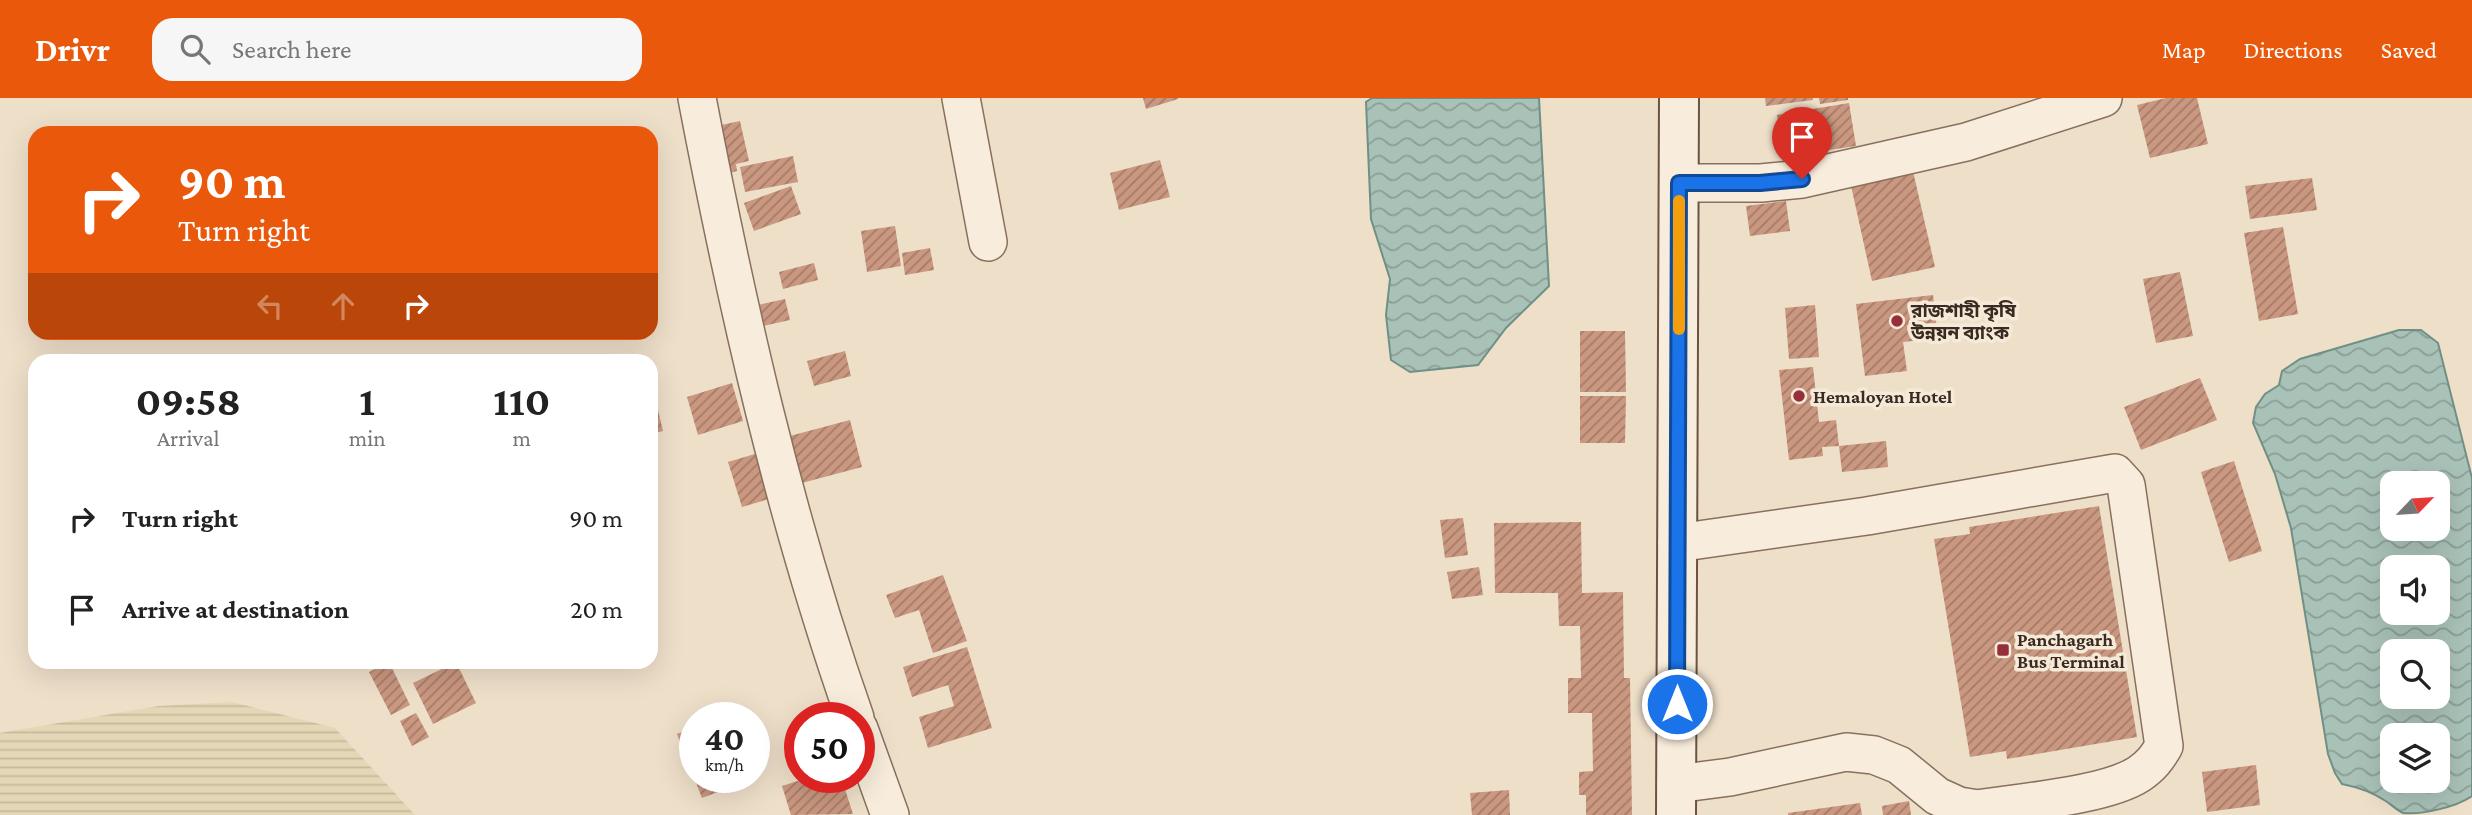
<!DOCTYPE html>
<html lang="en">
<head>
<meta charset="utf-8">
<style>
	:root { --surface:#fff; --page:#f6f6f6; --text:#222; --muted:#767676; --accent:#ea580c }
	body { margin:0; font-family:"Crimson Pro","Noto Sans Bengali",serif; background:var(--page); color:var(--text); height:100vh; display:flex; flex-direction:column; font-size:26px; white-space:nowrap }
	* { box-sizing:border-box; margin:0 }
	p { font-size:23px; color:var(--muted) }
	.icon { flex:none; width:38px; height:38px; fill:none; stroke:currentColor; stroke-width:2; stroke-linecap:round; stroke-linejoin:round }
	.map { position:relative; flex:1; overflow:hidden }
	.panel { position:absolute; left:28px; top:256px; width:630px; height:315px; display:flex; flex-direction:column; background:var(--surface); border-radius:21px; box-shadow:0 7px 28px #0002 }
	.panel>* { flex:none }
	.guide { position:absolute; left:28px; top:28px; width:630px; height:214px; border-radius:21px; box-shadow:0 7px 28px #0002; background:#ea580c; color:#fff; overflow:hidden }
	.needle { width:46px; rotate:65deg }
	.buttons { position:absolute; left:2380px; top:373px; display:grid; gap:14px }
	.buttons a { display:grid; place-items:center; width:70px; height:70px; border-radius:14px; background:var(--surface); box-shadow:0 7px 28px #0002; font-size:35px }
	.speed { position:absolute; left:679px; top:604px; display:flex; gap:14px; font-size:35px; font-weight:700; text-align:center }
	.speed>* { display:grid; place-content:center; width:91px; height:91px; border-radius:50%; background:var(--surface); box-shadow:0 7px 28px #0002; line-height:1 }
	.speed small { font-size:18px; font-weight:400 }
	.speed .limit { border:10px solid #d22; background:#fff; color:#111 }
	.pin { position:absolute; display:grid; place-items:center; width:60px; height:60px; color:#fff; margin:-72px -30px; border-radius:50% 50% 50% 0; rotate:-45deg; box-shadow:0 0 7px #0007 }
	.pin .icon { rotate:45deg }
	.me { position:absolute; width:77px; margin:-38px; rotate:0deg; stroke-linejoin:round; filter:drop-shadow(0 0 5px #0008) }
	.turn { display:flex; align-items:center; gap:24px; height:147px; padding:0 35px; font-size:32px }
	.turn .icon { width:91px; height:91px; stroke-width:2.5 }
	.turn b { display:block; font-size:49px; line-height:60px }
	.lanes { display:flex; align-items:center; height:66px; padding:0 35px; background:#0003; justify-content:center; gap:35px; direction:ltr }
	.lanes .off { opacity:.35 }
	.eta { display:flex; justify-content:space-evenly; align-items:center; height:119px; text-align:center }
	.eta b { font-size:42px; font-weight:700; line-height:49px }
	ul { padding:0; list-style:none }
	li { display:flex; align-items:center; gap:21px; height:91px; padding:0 35px }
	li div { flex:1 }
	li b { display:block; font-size:26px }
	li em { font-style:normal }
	header { display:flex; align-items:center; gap:42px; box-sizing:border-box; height:98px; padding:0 35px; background:var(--accent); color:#fff }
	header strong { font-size:33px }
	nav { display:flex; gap:38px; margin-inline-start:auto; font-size:24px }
	.search { width:490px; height:63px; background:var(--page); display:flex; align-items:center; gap:18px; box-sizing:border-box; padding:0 24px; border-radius:21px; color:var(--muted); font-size:26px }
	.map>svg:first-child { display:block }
	.farmland { fill:url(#farmland-rules) }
	.water { fill:url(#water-waves); stroke:#709085; stroke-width:2; fill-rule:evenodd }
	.building { fill:url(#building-hatch) }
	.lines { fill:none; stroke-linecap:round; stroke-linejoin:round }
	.minor-casing { stroke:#89705e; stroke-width:40 }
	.secondary-casing { stroke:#6b5241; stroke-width:42 }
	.minor { stroke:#f8eddc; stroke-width:37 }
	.secondary { stroke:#f8eddc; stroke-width:38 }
	.route-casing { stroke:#114b97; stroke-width:18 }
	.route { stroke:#1a73e8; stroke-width:12 }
	.slow { stroke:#f59e0b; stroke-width:12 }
	.poi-dot { fill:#972f3b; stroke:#f5ead8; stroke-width:2.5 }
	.labels { text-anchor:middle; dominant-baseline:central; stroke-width:7; stroke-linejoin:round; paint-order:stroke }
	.poi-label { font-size:19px; font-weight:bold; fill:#3a2a21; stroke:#f5ead8; text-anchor:start }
</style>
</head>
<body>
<header>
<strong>Drivr</strong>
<div class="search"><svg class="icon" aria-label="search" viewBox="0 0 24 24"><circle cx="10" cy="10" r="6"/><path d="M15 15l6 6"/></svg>Search here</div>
<nav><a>Map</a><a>Directions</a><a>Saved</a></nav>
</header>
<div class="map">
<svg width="2472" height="717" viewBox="0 0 2472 717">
	<defs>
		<pattern id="farmland-rules" width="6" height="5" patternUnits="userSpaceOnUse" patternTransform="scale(1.75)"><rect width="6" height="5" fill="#e3d7b6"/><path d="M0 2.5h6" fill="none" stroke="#c4b99c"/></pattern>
		<pattern id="water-waves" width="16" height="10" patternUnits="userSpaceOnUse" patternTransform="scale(1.75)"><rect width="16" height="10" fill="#a9c2b8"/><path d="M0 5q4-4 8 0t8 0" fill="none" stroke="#8b9e95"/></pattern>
		<pattern id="building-hatch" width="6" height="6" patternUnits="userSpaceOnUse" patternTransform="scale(1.75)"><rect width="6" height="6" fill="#ca9780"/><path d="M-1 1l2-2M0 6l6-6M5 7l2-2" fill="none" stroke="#a57b68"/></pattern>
	</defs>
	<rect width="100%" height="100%" fill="#eedfc9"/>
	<path class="farmland" d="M232 604 335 630 415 717H0V635L158 608Z"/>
	<g class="water">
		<path d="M1372 0H1539L1549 188 1506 230 1478 267 1410 274 1391 262 1386 217 1390 181 1371 121 1366 4Z"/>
		<path d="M2399 232H2421L2438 245 2472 380V698C2456 709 2422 717 2403 715 2396 712 2391 706 2384 702 2372 694 2357 689 2342 686L2335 675 2328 656 2291 430 2275 376 2253 325 2256 309 2265 296 2279 287 2282 273 2300 261ZM2392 385H2438V430H2392ZM2392 469H2438V514H2392ZM2392 553H2438V598H2392ZM2392 637H2438V682H2392Z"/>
	</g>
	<g class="building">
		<path d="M1143 0H1178V1L1146 11Z"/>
		<path d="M1765 0H1813V2L1766 8Z"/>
		<path d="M1819 0H1848V2L1820 6Z"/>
		<path d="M2166 0H2197L2208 46 2150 60 2137 7Z"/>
		<path d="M1849 5 1856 48 1783 59 1777 17Z"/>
		<path d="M740 23 749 63 736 66 737 73 723 77 712 29Z"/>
		<path d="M793 58 798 84 745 94 740 69Z"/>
		<path d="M1160 62 1170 99 1119 112 1110 75Z"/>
		<path d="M1912 69 1935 169 1872 183 1850 83Z"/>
		<path d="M2312 80 2317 112 2250 121 2245 88Z"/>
		<path d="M791 88 801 116 754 133 744 105Z"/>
		<path d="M1786 103 1790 133 1750 138 1746 108Z"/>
		<path d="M895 128 901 168 867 174 861 133Z"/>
		<path d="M2283 129 2298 216 2259 223 2244 135Z"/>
		<path d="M930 150 934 172 905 177 902 155Z"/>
		<path d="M814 165 818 182 783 191 779 174Z"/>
		<path d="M2180 174 2193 238 2156 245 2143 181Z"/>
		<path d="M1933 197 1938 240 1903 244 1907 273 1865 278 1856 206Z"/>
		<path d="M785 201 790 222 763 228 758 207Z"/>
		<path d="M1815 207 1819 259 1789 261 1785 210Z"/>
		<path d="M1580 233H1625L1626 294H1580Z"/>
		<path d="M845 253 851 278 814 288 807 263Z"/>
		<path d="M1813 269 1819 324 1836 322 1839 348 1822 349 1823 358 1789 362 1779 272Z"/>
		<path d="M2200 280 2217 322 2141 352 2124 309Z"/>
		<path d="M732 285 743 323 698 337 687 299Z"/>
		<path d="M652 287 663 333 651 336V288Z"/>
		<path d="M1580 298H1626L1625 345H1580Z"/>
		<path d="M850 322 862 369 798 386 786 339Z"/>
		<path d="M1886 343 1888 369 1842 374 1839 348Z"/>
		<path d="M765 353 779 398 742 409 728 364Z"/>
		<path d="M2234 363 2262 453 2229 464 2201 374Z"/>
		<path d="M2099 408 2137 639 2007 661 2006 653 1970 659 1934 441 1970 436 1969 429Z"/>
		<path d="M1463 420 1468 457 1445 460 1440 422Z"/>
		<path d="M1581 424 1582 495 1623 494 1624 580H1630L1632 717H1586V697H1579V674L1593 673 1592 615H1568V580H1581L1580 528H1559L1558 495H1495L1494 425Z"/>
		<path d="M1479 469 1483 497 1452 501 1447 474Z"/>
		<path d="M943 477 967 543 933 555 919 512 895 520 886 497Z"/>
		<path d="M967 549 992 630 928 650 919 619 954 608 948 587 912 599 903 569Z"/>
		<path d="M389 564 410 607 391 617 369 574Z"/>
		<path d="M456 564 476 605 433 626 413 585Z"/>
		<path d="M416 615 429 639 412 648 400 623Z"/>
		<path d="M695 629V679H748L749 682 702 700 677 636Z"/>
		<path d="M2256 667 2260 707 2207 714 2202 674Z"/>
		<path d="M810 679H841L853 716 791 717 782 688Z"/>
		<path d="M1509 692 1510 717H1472L1470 695Z"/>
		<path d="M1909 703 1911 717H1883L1882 708Z"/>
		<path d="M1860 705 1862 717H1788V715Z"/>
	</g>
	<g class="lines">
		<g class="minor-casing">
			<g id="minor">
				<path d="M697 0C737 209 784 418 855 620"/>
				<path d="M961 0 988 144"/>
				<path d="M1679 85H1761L1802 81 1966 44 2103 0"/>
				<path d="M859 631 890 717"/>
				<path d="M1676 686 1730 679 1846 654 1874 657 1899 667 1937 698 1959 708 1978 711C2021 704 2105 698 2139 676 2151 668 2157 660 2164 648L2126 387 2115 375 1867 418 1677 445"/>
			</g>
		</g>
		<g class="secondary-casing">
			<path id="secondary" d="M1676 717 1679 0"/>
		</g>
		<use href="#minor" class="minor"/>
		<use href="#secondary" class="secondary"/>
	</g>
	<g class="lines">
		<g class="route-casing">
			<path id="route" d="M1677 606 1679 85H1760L1802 81"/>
		</g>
		<use href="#route" class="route"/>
		<path class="slow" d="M1679 231V103"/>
	</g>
	<g class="poi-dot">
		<circle cx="1897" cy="223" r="7"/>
		<circle cx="1799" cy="298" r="7"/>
		<rect x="1996" y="545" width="14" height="14" rx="3.5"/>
	</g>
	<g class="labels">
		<g class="poi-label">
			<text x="1911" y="212">রাজশাহী কৃষি<tspan x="1911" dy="22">উন্নয়ন ব্যাংক</tspan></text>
			<text x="1813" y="298">Hemaloyan Hotel</text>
			<text x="2017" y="541">Panchagarh<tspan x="2017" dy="22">Bus Terminal</tspan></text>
		</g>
	</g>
</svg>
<div class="buttons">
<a><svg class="needle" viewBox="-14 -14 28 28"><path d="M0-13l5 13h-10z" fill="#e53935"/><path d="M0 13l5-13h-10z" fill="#767676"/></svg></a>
<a><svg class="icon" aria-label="sound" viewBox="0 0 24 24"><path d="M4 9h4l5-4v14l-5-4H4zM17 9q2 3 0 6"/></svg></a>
<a><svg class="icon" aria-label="search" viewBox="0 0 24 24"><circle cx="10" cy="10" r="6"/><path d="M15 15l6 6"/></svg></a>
<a><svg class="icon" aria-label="layers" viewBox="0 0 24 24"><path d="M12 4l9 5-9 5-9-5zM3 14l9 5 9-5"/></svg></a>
</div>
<div class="speed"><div>40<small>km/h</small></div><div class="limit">50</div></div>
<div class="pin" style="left:1802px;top:81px;background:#d93025"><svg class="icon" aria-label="arrive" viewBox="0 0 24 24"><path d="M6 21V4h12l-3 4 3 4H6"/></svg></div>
<svg class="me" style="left:1677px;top:606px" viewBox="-20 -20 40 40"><circle r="17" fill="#1a73e8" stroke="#fff" stroke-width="3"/><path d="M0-11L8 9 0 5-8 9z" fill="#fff"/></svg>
<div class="guide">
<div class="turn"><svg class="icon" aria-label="right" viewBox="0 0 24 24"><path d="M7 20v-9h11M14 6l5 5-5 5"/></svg><div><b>90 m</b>Turn right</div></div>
<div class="lanes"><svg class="icon off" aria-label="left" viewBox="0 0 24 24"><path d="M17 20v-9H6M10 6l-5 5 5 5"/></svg><svg class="icon off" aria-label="ahead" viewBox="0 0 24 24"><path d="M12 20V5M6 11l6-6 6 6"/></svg><svg class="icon" aria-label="right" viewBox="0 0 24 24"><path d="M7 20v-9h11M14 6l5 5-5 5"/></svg></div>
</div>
<section class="panel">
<div class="eta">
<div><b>09:58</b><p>Arrival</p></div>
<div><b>1</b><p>min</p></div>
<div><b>110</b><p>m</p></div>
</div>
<ul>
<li><svg class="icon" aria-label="right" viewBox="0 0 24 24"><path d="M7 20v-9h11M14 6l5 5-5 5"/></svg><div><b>Turn right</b></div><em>90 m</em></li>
<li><svg class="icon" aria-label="arrive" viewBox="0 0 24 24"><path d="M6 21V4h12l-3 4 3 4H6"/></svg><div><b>Arrive at destination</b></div><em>20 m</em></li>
</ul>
</section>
</div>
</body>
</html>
